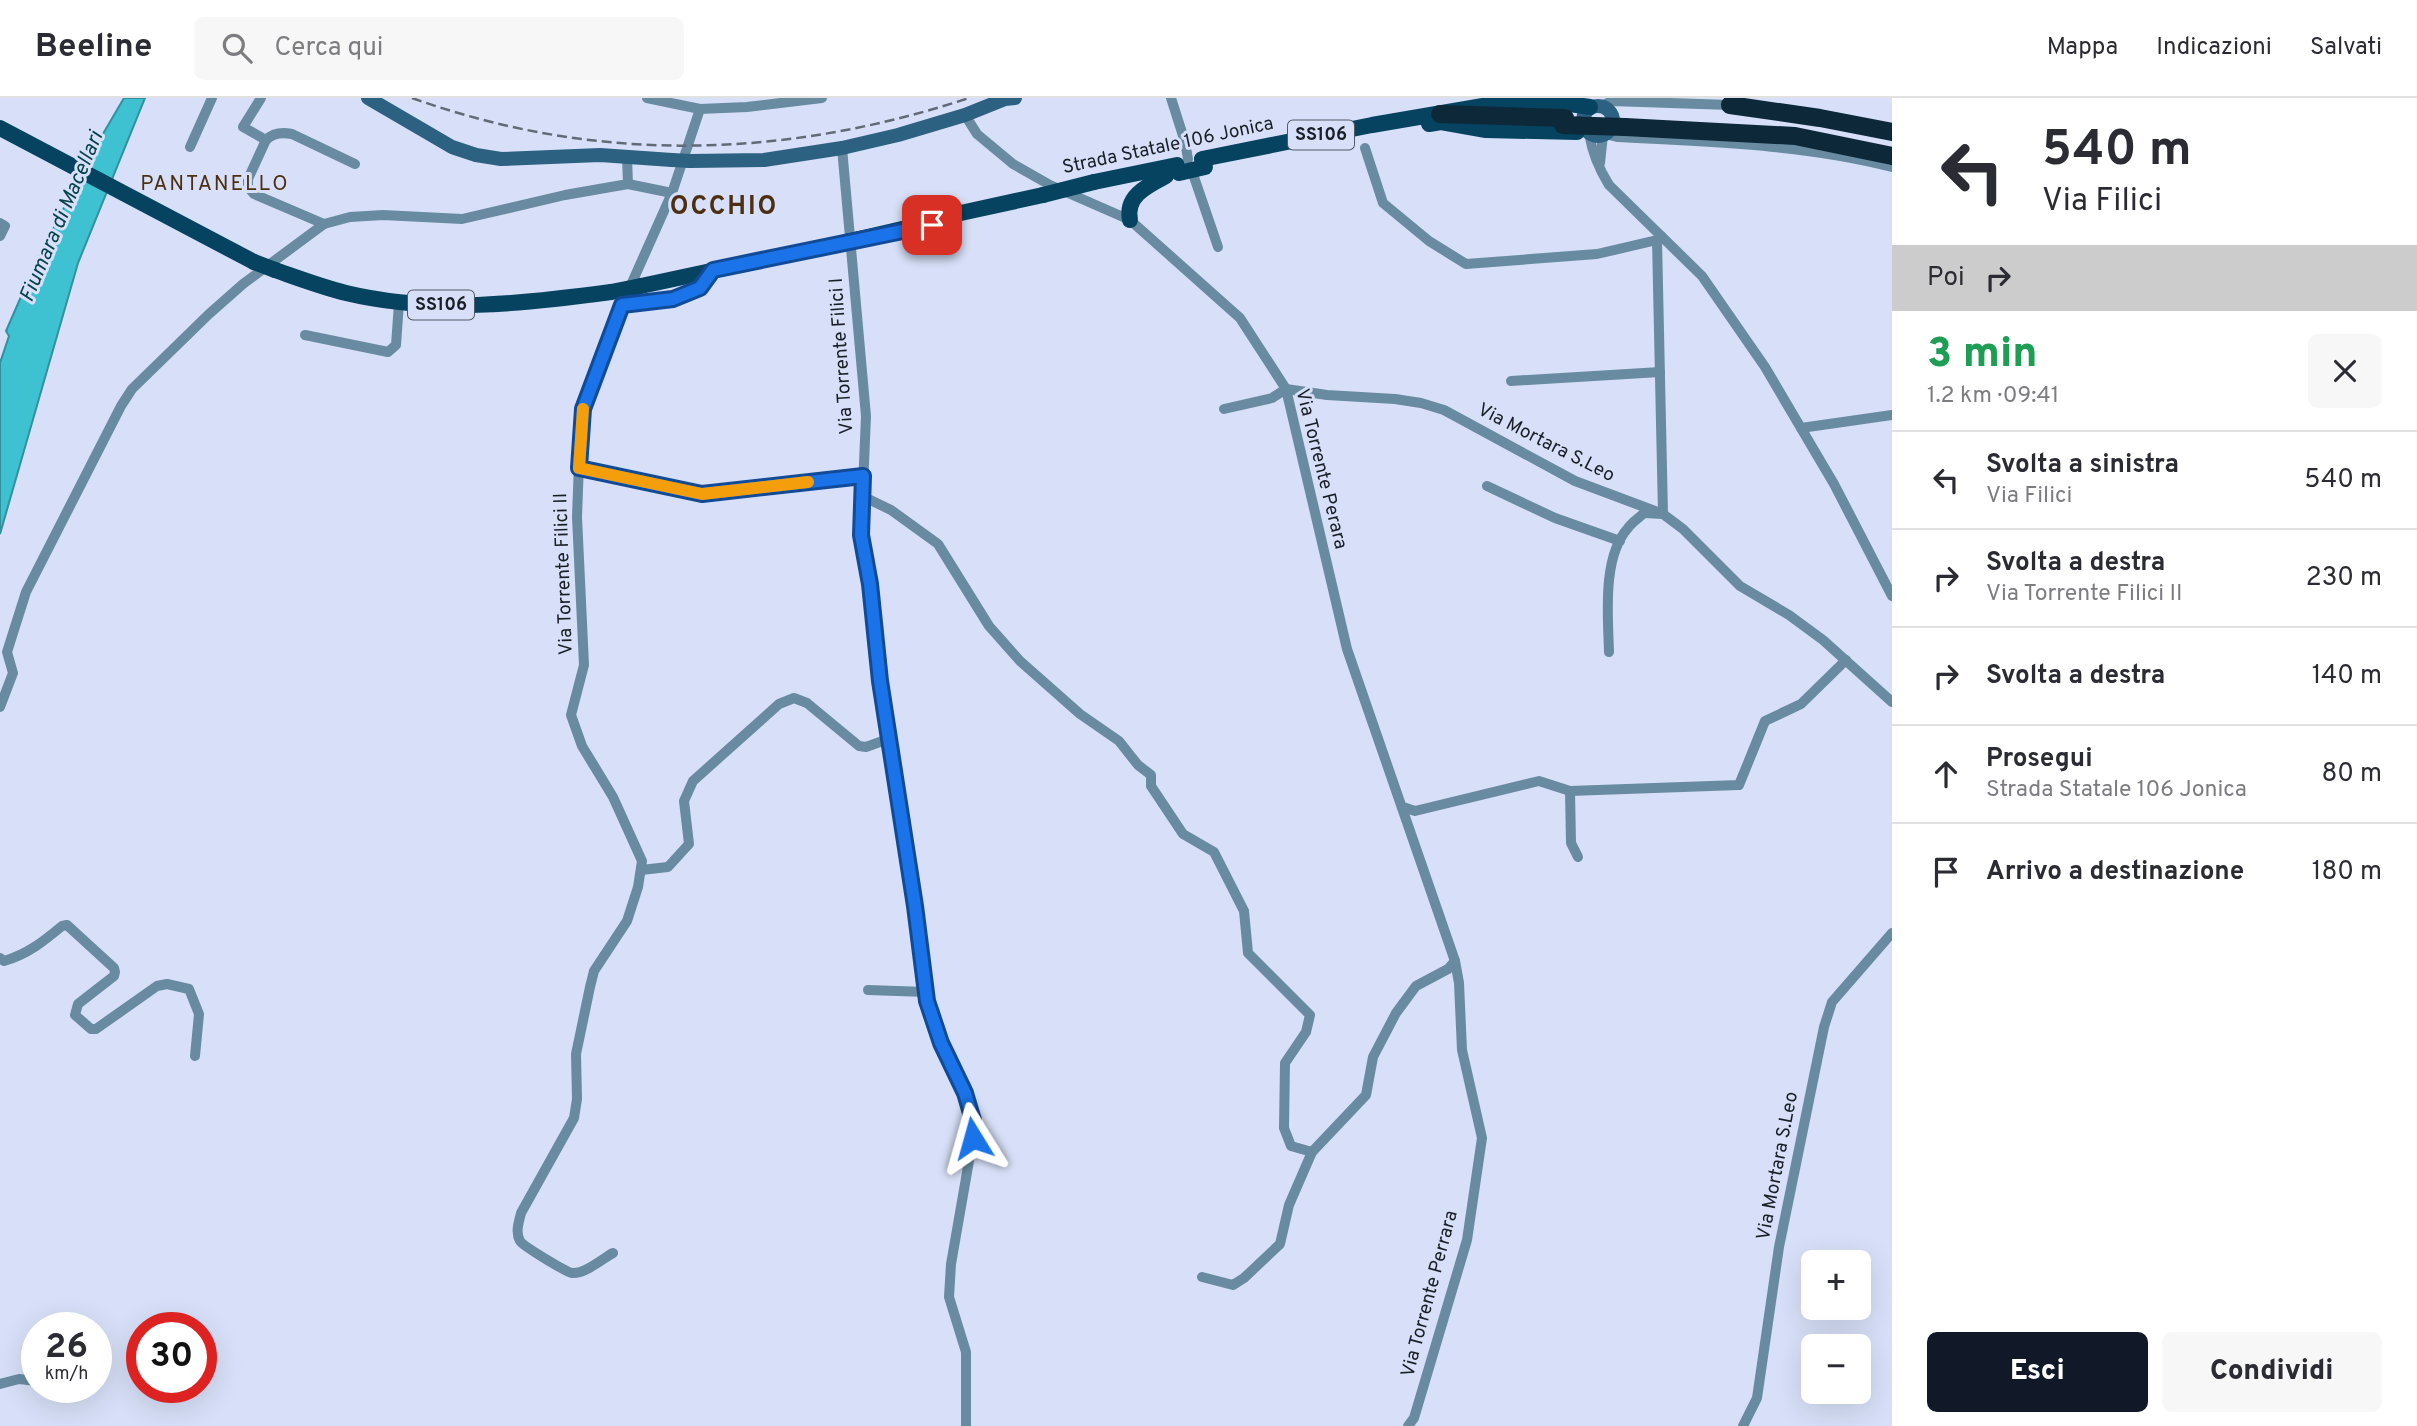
<!DOCTYPE html>
<html lang="it">
<head>
<meta charset="utf-8">
<style>
	:root { --surface:#fff; --page:#f7f7f7; --text:#2b2b33; --muted:#7c7c81; --line:#e1e1e2; --accent:#111827 }
	body { margin:0; font-family:Overpass,sans-serif; background:var(--page); color:var(--text); height:100vh; display:flex; flex-direction:column; font-size:26px; white-space:nowrap }
	* { box-sizing:border-box; margin:0 }
	p { font-size:23px; color:var(--muted) }
	.icon { flex:none; width:38px; height:38px; fill:none; stroke:currentColor; stroke-width:2; stroke-linecap:round; stroke-linejoin:round }
	.map { position:relative; flex:1; overflow:hidden }
	.side { display:flex; flex-direction:column; background:var(--surface); width:525px }
	.side>* { flex:none }
	.hud { background:#fff; color:var(--text); overflow:hidden }
	.tools { position:absolute; left:1801px; top:1152px; display:grid; gap:14px }
	.tools a { display:grid; place-items:center; width:70px; height:70px; border-radius:10px; background:var(--surface); box-shadow:0 7px 28px #0002; font-size:35px }
	.speed { position:absolute; left:21px; top:1214px; display:flex; gap:14px; font-size:35px; font-weight:700; text-align:center }
	.speed>* { display:grid; place-content:center; width:91px; height:91px; border-radius:50%; background:var(--surface); box-shadow:0 7px 28px #0002; line-height:1 }
	.speed small { font-size:18px; font-weight:400 }
	.speed .limit { border:10px solid #d22; background:#fff; color:#111 }
	.pin { position:absolute; display:grid; place-items:center; width:60px; height:60px; color:#fff; margin:-30px; border-radius:14px; box-shadow:0 4px 10px #0006 }
	.me { position:absolute; width:77px; margin:-38px; rotate:352deg; stroke-linejoin:round; filter:drop-shadow(0 0 5px #0008) }
	.turn { display:flex; align-items:center; gap:24px; height:147px; padding:0 35px; font-size:32px }
	.turn .icon { width:91px; height:91px; stroke-width:2.5 }
	.turn b { display:block; font-size:49px; line-height:60px }
	.then { display:flex; align-items:center; height:66px; padding:0 35px; background:#0003; gap:14px; font-size:26px }
	.round { display:grid; place-items:center; flex:none; width:74px; height:74px; border-radius:10px; background:var(--page) }
	.overview { display:flex; align-items:center; justify-content:space-between; height:119px; padding:0 35px }
	h1 { font-size:42px; font-weight:800; line-height:52px; color:#1e9e55 }
	.cta { display:flex; gap:14px; margin-top:auto; padding:14px 35px }
	.cta a { flex:1; height:80px; border-radius:10px; background:var(--accent); color:#fff; font-size:28px; font-weight:800; line-height:80px; text-align:center }
	.cta a+a { background:var(--page); color:var(--text) }
	ul { padding:0; list-style:none }
	li { display:flex; align-items:center; gap:21px; height:98px; padding:0 35px; border-top:2px solid var(--line) }
	li div { flex:1 }
	li b { display:block; font-size:26px }
	li em { font-style:normal }
	header { display:flex; align-items:center; gap:42px; box-sizing:border-box; height:98px; padding:0 35px; background:var(--surface); border-bottom:2px solid var(--line) }
	header strong { font-size:33px }
	nav { display:flex; gap:38px; margin-inline-start:auto; font-size:24px }
	.search { width:490px; height:63px; background:var(--page); display:flex; align-items:center; gap:18px; box-sizing:border-box; padding:0 24px; border-radius:10px; color:var(--muted); font-size:26px }
	main { display:flex; flex:1; min-height:0 }
	.map>svg:first-child { display:block }
	.water { fill:#3ec1d1; stroke:#33909e; stroke-width:2 }
	.lines { fill:none; stroke-linecap:round; stroke-linejoin:round }
	.street { stroke:#698ba1; stroke-width:10 }
	.secondary { stroke:#2c6181; stroke-width:14 }
	.primary { stroke:#064361; stroke-width:16 }
	.highway { stroke:#0d2939; stroke-width:18 }
	.rail { stroke:#636977; stroke-width:2.5; stroke-dasharray:10 5; stroke-linecap:butt }
	.secondary-bridge { stroke:#2c6181; stroke-width:14 }
	.primary-bridge { stroke:#064361; stroke-width:16 }
	.highway-bridge { stroke:#0d2939; stroke-width:18 }
	.route-casing { stroke:#114b97; stroke-width:18 }
	.route { stroke:#1a73e8; stroke-width:12 }
	.slow { stroke:#f59e0b; stroke-width:12 }
	.labels { text-anchor:middle; dominant-baseline:central; stroke-width:6; stroke-linejoin:round; paint-order:stroke }
	.shield { fill:#d7e0f8; stroke:#535865; stroke-width:2 }
	.shield-label { font-size:18px; font-weight:bold; fill:#1a1e26 }
	.street-label { font-size:19px; fill:#1a1e26; stroke:#d7e0f8 }
	.neighbourhood-label { font-size:21px; letter-spacing:2px; fill:#4c2f12; stroke:#d7e0f8 }
	.water-label { font-size:21px; font-style:italic; fill:#064249; stroke:#d7e0f8 }
	.district-label { font-size:26px; font-weight:bold; letter-spacing:2px; fill:#4c2f12; stroke:#d7e0f8 }
</style>
</head>
<body>
<header>
<strong>Beeline</strong>
<div class="search"><svg class="icon" aria-label="search" viewBox="0 0 24 24"><circle cx="10" cy="10" r="6"/><path d="M15 15l6 6"/></svg>Cerca qui</div>
<nav><a>Mappa</a><a>Indicazioni</a><a>Salvati</a></nav>
</header>
<main>
<div class="map">
<svg width="1892" height="1328" viewBox="0 0 1892 1328">
	<rect width="100%" height="100%" fill="#d7e0f8"/>
	<path class="water" d="M124 0H145L78 165 0 436V265L9 238 6 233 34 169 90 58Z"/>
	<g class="lines">
		<g class="street">
			<path d="M261 0 243 29 266 42"/>
			<path d="M647 0 700 11 747 9 822 0"/>
			<path d="M1171 0 1185 44 1188 61"/>
			<path d="M1602 8 1611 3 1730 7"/>
			<path d="M965 17 977 36 1013 66 1050 87 1130 122 1240 220 1286 291 1347 551 1455 863 1459 885 1462 952 1482 1040 1467 1142 1414 1320 1408 1328"/>
			<path d="M1589 35C1592 54 1599 71 1609 87L1702 178 1765 269 1834 386 1892 498"/>
			<path d="M1605 36 1617 39C1708 44 1803 46 1892 69"/>
			<path d="M190 49 212 0"/>
			<path d="M842 50 866 318 861 437 870 487 880 583 915 808 927 903 941 945 966 995 973 1022V1040L951 1166 949 1199 966 1254V1328"/>
			<path d="M1365 50 1383 105 1429 143 1466 166 1597 156 1657 142"/>
			<path d="M1600 65 1603 37"/>
			<path d="M1193 76 1218 149"/>
			<path d="M628 86 672 95"/>
			<path d="M0 125 5 128 0 138"/>
			<path d="M324 126 254 96 248 89V81L266 42C273 35 282 34 292 36L355 66"/>
			<path d="M622 207C660 198 685 209 712 173"/>
			<path d="M305 237 388 254 396 247 399 205"/>
			<path d="M1511 283 1660 274"/>
			<path d="M1224 311 1272 300 1286 291 1327 297 1395 301 1421 305 1444 312 1575 383 1663 416 1683 431 1740 488 1789 517 1823 542 1892 604"/>
			<path d="M1801 330 1892 317"/>
			<path d="M579 370 702 396 863 378"/>
			<path d="M1487 388 1555 420 1620 443"/>
			<path d="M862 398 891 412 938 446 989 528 1020 563 1080 616 1119 643 1138 667 1151 677V688L1183 736 1214 754 1244 813 1248 855 1310 917 1306 934 1285 965 1284 1030 1291 1048 1312 1054"/>
			<path d="M1609 554C1608 518 1602 459 1628 430 1632 424 1639 420 1644 415L1663 416 1657 142 1661 138"/>
			<path d="M0 609 13 575 7 554 26 494 121 308 132 291 209 216 243 186 324 126 350 119 383 117 462 121 565 97 628 86 627 59"/>
			<path d="M1570 693 1571 745 1578 759"/>
			<path d="M1403 709 1415 713 1539 683 1570 693 1739 687 1765 623 1801 606 1846 562"/>
			<path d="M641 772 668 769 689 746 684 703 693 683 779 606 794 600 807 605 859 648 866 649 888 641"/>
			<path d="M0 860 4 863C28 856 44 843 62 828L67 827 114 870 115 874 114 878 78 906 75 917 91 931H96L157 888 167 886 189 891 199 916 195 958"/>
			<path d="M868 892 926 894"/>
			<path d="M613 1155C602 1161 585 1176 572 1175 566 1174 523 1148 520 1143 515 1134 519 1124 521 1115L574 1020 577 1001 576 956 590 889 594 873 627 823 638 789 642 763 613 699 582 648 571 617 584 567 577 419 580 338 583 311 622 207 672 95 700 11"/>
			<path d="M1202 1179 1233 1187 1244 1180 1280 1146 1289 1107 1312 1054 1366 997 1373 959 1396 915 1416 888 1448 871 1455 863"/>
			<path d="M0 1286 19 1281 37 1283"/>
			<path d="M1743 1328 1757 1300 1779 1149 1824 929 1832 904 1892 835"/>
		</g>
		<g class="secondary">
			<path d="M368 0 452 49 476 57 501 61 600 57 672 62"/>
			<circle cx="1598" cy="23" r="15"/>
			<path d="M690 63 764 62 842 50 898 37 965 17 1005 1 1015 0"/>
		</g>
		<g class="primary">
			<path d="M1429 26 1441 24 1486 32 1577 34"/>
			<path d="M0 30 254 164"/>
			<path d="M1202 61 1372 27 1483 8 1570 6 1590 9"/>
			<path d="M1094 84 1177 67"/>
			<path d="M1130 122C1125 98 1147 88 1166 78"/>
			<path d="M859 141 915 128 947 118 1043 97"/>
			<path d="M275 172C298 180 322 189 346 195 434 216 522 206 611 194"/>
			<path d="M641 188 842 145"/>
		</g>
		<g class="highway">
			<path d="M1730 7 1820 20 1892 34"/>
			<path d="M1440 16 1565 20"/>
			<path d="M1625 29 1795 38 1892 58"/>
		</g>
		<path class="rail" d="M412 0C597 66 783 61 969 0"/>
		<path class="secondary-bridge" d="M672 62 690 63"/>
		<g class="primary-bridge">
			<path d="M1179 75 1205 69"/>
			<path d="M1043 97 1094 84"/>
			<path d="M842 145 859 141"/>
			<path d="M254 164 275 172"/>
			<path d="M611 194 641 188"/>
		</g>
		<path class="highway-bridge" d="M1563 27 1625 29"/>
	</g>
	<g class="lines">
		<g class="route-casing">
			<path id="route" d="M932 127 713 172 700 190 673 201 622 207 583 311 579 370 702 396 863 378 861 437 870 486 880 583 915 808 927 903 941 945 965 995 973 1022V1040"/>
		</g>
		<use href="#route" class="route"/>
		<path class="slow" d="M583 311 579 370 702 396 808 384"/>
	</g>
	<g class="labels">
		<g class="shield">
			<rect x="1288" y="22.5" width="66" height="29" rx="5"/>
			<rect x="408" y="192.5" width="66" height="29" rx="5"/>
		</g>
		<g class="shield-label">
			<text x="1321" y="37">SS106</text>
			<text x="441" y="207">SS106</text>
		</g>
		<g class="street-label">
			<text transform="translate(1168 48) rotate(-12)">Strada Statale 106 Jonica</text>
			<text transform="translate(842 258) rotate(-94)">Via Torrente Filici I</text>
			<text transform="translate(1546 345) rotate(27)">Via Mortara S.Leo</text>
			<text transform="translate(1321 371) rotate(76)">Via Torrente Perara</text>
			<text transform="translate(564 476) rotate(-92)">Via Torrente Filici II</text>
			<text transform="translate(1778 1068) rotate(-79)">Via Mortara S.Leo</text>
			<text transform="translate(1430 1196) rotate(-75)">Via Torrente Perrara</text>
		</g>
		<g class="neighbourhood-label">
			<text x="215" y="86">PANTANELLO</text>
		</g>
		<g class="water-label">
			<text transform="translate(62 119) rotate(-67)">Fiumara di Macellari</text>
		</g>
		<g class="district-label">
			<text x="724" y="109">OCCHIO</text>
		</g>
	</g>
</svg>
<div class="tools">
<a>+</a>
<a>−</a>
</div>
<div class="speed"><div>26<small>km/h</small></div><div class="limit">30</div></div>
<div class="pin" style="left:932px;top:127px;background:#d93025"><svg class="icon" aria-label="arrive" viewBox="0 0 24 24"><path d="M6 21V4h12l-3 4 3 4H6"/></svg></div>
<svg class="me" style="left:973px;top:1040px" viewBox="-20 -20 40 40"><path d="M0-17L14 15 0 8-14 15z" fill="#1a73e8" stroke="#fff" stroke-width="4"/></svg>
</div>
<section class="side">
<div class="hud">
<div class="turn"><svg class="icon" aria-label="left" viewBox="0 0 24 24"><path d="M17 20v-9H6M10 6l-5 5 5 5"/></svg><div><b>540 m</b>Via Filici</div></div>
<div class="then">Poi<svg class="icon" aria-label="right" viewBox="0 0 24 24"><path d="M7 20v-9h11M14 6l5 5-5 5"/></svg></div>
</div>
<div class="overview"><div><h1>3 min</h1><p>1.2 km · 09:41</p></div><a class="round"><svg class="icon" aria-label="close" viewBox="0 0 24 24"><path d="M6 6l12 12M18 6L6 18"/></svg></a></div>
<ul>
<li><svg class="icon" aria-label="left" viewBox="0 0 24 24"><path d="M17 20v-9H6M10 6l-5 5 5 5"/></svg><div><b>Svolta a sinistra</b><p>Via Filici</p></div><em>540 m</em></li>
<li><svg class="icon" aria-label="right" viewBox="0 0 24 24"><path d="M7 20v-9h11M14 6l5 5-5 5"/></svg><div><b>Svolta a destra</b><p>Via Torrente Filici II</p></div><em>230 m</em></li>
<li><svg class="icon" aria-label="right" viewBox="0 0 24 24"><path d="M7 20v-9h11M14 6l5 5-5 5"/></svg><div><b>Svolta a destra</b></div><em>140 m</em></li>
<li><svg class="icon" aria-label="ahead" viewBox="0 0 24 24"><path d="M12 20V5M6 11l6-6 6 6"/></svg><div><b>Prosegui</b><p>Strada Statale 106 Jonica</p></div><em>80 m</em></li>
<li><svg class="icon" aria-label="arrive" viewBox="0 0 24 24"><path d="M6 21V4h12l-3 4 3 4H6"/></svg><div><b>Arrivo a destinazione</b></div><em>180 m</em></li>
</ul>
<div class="cta"><a>Esci</a><a>Condividi</a></div>
</section>
</main>
</body>
</html>
